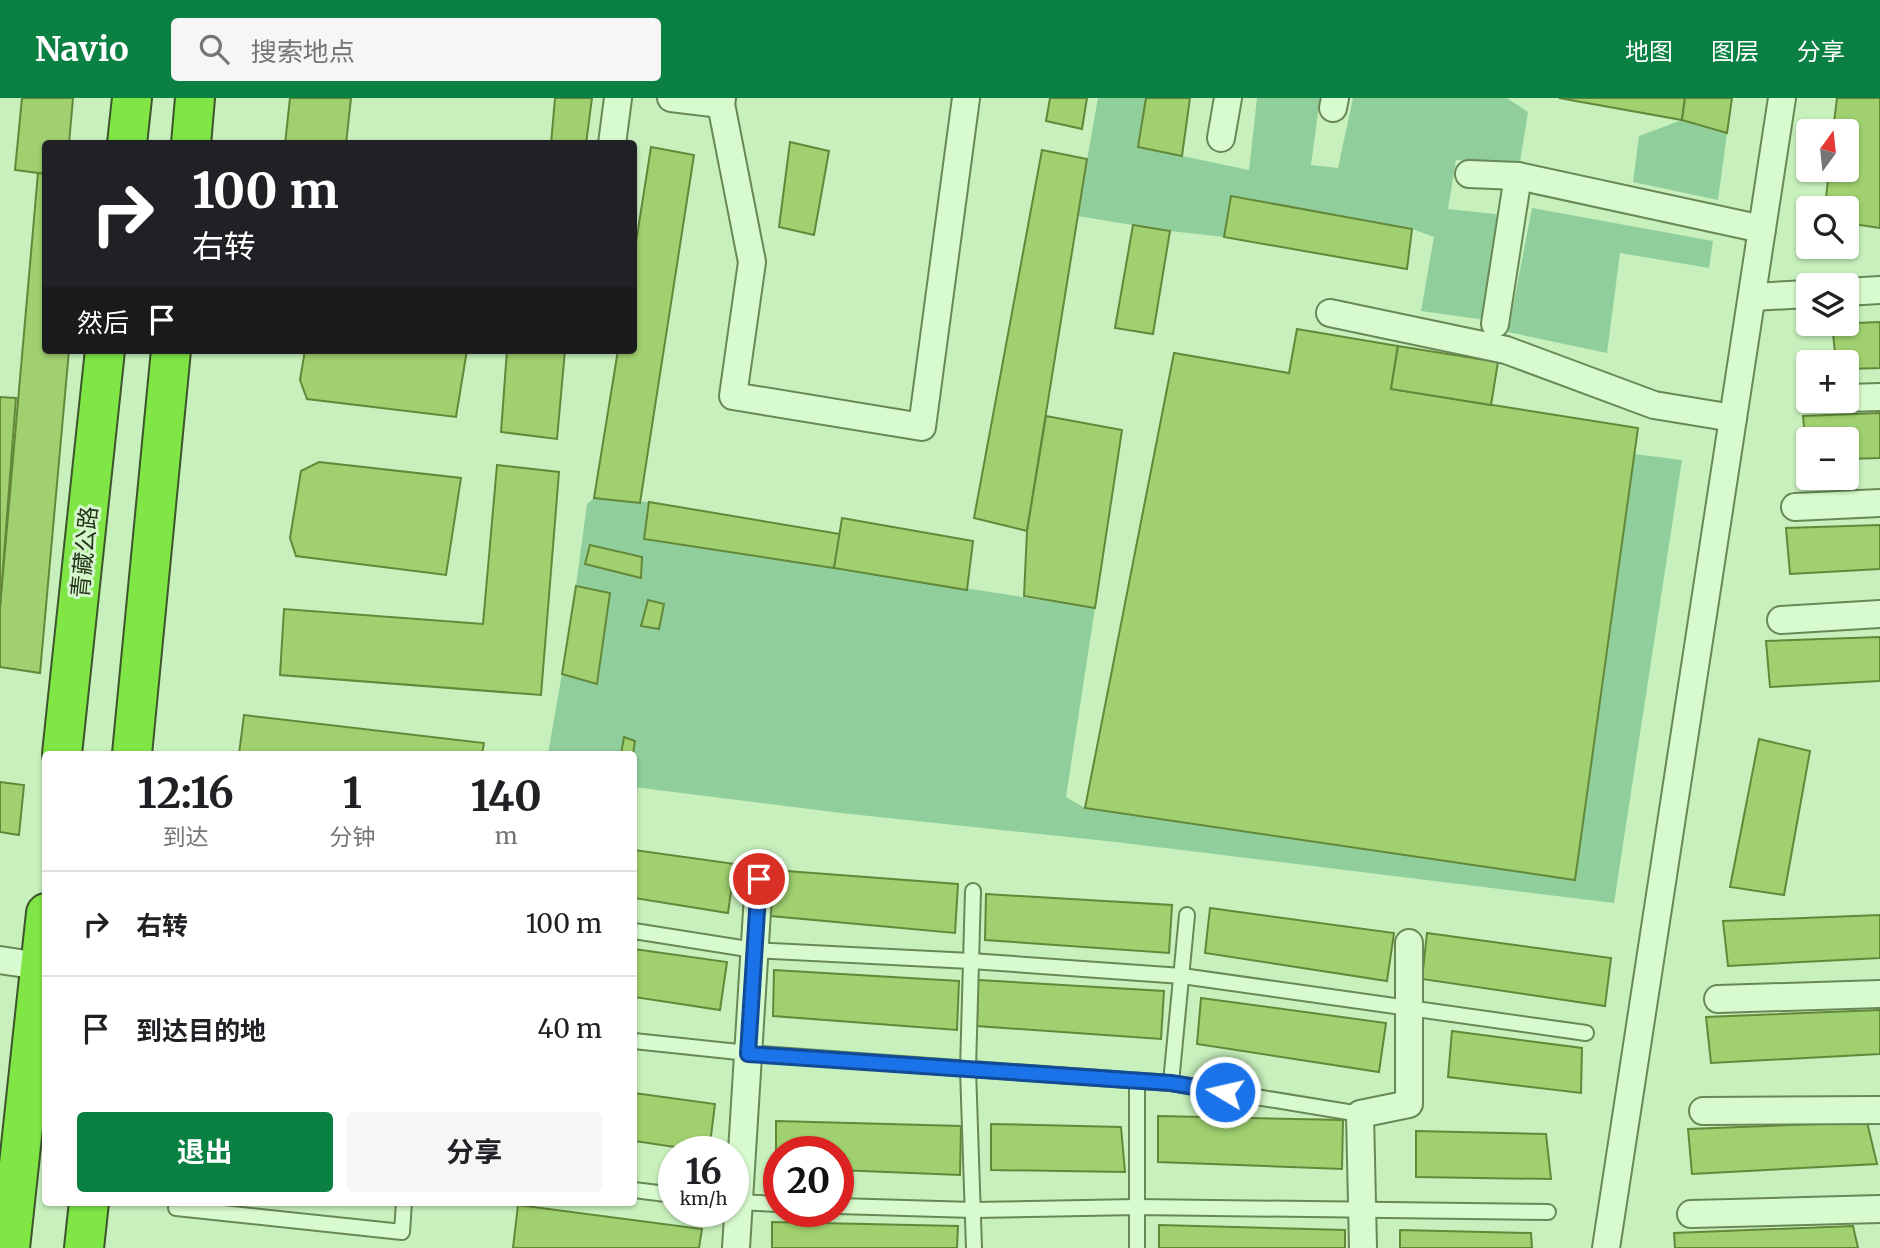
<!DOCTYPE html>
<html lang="zh">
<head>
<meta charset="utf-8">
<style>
	:root { --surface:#fff; --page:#f6f6f6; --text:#202124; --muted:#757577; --line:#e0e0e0; --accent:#0b8043 }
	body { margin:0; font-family:Merriweather,"Noto Sans SC",serif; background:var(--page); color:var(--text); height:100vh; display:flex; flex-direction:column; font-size:26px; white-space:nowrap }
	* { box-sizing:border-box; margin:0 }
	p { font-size:23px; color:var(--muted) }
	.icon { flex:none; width:38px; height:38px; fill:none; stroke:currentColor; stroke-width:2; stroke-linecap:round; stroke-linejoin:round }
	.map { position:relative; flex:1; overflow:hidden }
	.panel { position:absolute; left:42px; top:653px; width:595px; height:455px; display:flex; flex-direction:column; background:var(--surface); border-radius:7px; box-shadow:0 2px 5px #0004 }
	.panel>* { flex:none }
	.banner { position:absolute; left:42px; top:42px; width:595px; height:214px; border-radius:7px; box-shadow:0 2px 5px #0004; background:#202124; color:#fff; overflow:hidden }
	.needle { width:46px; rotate:15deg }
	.fabs { position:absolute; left:1796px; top:21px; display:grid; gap:14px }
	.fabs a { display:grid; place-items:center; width:63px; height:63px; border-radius:7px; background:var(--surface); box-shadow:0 2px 5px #0004; font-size:35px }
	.speed { position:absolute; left:658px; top:1038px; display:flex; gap:14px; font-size:35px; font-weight:700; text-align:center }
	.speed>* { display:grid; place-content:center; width:91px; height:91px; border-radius:50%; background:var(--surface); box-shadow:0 2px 5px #0004; line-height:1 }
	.speed small { font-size:18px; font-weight:400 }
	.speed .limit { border:10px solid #d22; background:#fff; color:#111 }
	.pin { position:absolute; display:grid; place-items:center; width:60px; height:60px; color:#fff; margin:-30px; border:4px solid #fff; border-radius:50%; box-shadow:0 2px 7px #0007 }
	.me { position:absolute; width:77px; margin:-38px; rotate:279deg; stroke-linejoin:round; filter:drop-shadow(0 0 5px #0008) }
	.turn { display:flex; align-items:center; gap:24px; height:147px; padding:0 35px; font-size:32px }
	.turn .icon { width:91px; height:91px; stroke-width:2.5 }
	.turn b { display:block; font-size:49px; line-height:60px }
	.then { display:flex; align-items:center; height:66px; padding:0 35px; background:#0003; gap:14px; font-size:26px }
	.eta { display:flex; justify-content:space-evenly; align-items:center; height:119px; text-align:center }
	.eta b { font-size:42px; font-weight:700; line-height:49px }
	.primary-button { display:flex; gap:14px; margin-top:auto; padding:14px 35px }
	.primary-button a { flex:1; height:80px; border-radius:7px; background:var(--accent); color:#fff; font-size:28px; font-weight:700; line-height:80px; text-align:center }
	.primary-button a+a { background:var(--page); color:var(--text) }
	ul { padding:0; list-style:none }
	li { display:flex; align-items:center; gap:21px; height:105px; padding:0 35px; border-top:2px solid var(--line) }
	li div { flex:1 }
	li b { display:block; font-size:26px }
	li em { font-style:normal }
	header { display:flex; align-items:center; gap:42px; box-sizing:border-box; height:98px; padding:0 35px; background:var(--accent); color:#fff }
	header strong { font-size:33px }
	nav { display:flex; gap:38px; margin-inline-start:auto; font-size:24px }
	.search { width:490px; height:63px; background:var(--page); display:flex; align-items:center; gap:18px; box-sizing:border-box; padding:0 24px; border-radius:7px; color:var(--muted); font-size:26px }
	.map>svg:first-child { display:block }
	.green { fill:#90ce9c }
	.building { fill:#a0d06f; stroke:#638839; stroke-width:2 }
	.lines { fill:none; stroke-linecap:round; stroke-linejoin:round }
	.lane-casing { stroke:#688855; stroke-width:18 }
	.street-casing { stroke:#688855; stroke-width:30 }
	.highway-casing { stroke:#3d552a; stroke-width:42 }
	.lane { stroke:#d8facf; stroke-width:14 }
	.street { stroke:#d8facf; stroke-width:26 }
	.highway { stroke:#7fe646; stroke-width:38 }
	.route-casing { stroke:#114b97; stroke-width:18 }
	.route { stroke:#1a73e8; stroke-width:12 }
	.labels { text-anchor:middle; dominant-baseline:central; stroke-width:6; stroke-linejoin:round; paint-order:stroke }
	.street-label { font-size:23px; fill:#26361a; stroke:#d5f7cc }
</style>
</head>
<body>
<header>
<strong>Navio</strong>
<div class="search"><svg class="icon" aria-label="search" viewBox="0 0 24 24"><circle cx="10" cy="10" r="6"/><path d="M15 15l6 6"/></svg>搜索地点</div>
<nav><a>地图</a><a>图层</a><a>分享</a></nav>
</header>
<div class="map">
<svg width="1880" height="1150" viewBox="0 0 1880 1150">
	<rect width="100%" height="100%" fill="#c7f0bc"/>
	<g class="green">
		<path d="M1098 0H1146L1139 49 1249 72 1257 0H1320L1311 67 1338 70 1353 0H1507L1528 14 1520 64 1456 62 1448 111 1504 117 1486 222 1421 213 1434 139 1412 131 1231 98 1224 139 1170 133 1077 118Z"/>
		<path d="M1682 22 1727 35 1718 102 1633 84 1639 38Z"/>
		<path d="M1532 110 1713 143 1709 170 1620 155 1607 255 1508 234Z"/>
		<path d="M1634 356 1682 362 1614 805 1116 744 841 715 634 689V656H548L562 576 598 585 610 496 576 488 587 406 594 400 649 404 645 441 1095 510 1066 699 1085 710 1574 782Z"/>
	</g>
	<g class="building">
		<path d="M22 0H73L69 46H46V76L15 72Z"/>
		<path d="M290 0H351L346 46H285Z"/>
		<path d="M555 0H592L586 46H551Z"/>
		<path d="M1050 0H1087L1082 31 1046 23Z"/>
		<path d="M1146 0H1190L1182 58 1138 49Z"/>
		<path d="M1559 0H1685L1682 22Z"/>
		<path d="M1685 0H1732L1727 35 1682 22Z"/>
		<path d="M1837 0H1880V130L1846 125V110H1825L1829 72H1846V33H1833Z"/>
		<path d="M790 44 829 53 814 137 779 129Z"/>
		<path d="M651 49 694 57 640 405 594 400 618 252H634V157Z"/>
		<path d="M1042 52 1087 61 1027 433 974 420Z"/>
		<path d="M38 75 46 76V252H69L40 575 0 569V509Z"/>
		<path d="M1231 98 1412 131 1407 171 1224 139Z"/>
		<path d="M1133 127 1170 133 1153 236 1115 230Z"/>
		<path d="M1880 224V270L1846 271V264H1836L1832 226Z"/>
		<path d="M1297 231 1398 248 1391 291 1638 330 1575 782 1085 710 1174 255 1289 275Z"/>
		<path d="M1398 248 1498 264 1491 307 1391 291Z"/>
		<path d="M305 252H467L456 319 307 301 300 282Z"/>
		<path d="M507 252H565L557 341 501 334Z"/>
		<path d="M0 299 16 300 0 509Z"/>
		<path d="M1880 315V360L1846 361V341H1808L1807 364 1803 318Z"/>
		<path d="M1046 318 1122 332 1095 510 1024 498 1027 433Z"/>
		<path d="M319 364 461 380 446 477 296 458 290 440 301 373Z"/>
		<path d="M497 367 559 374 541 597 280 577 284 511 483 526Z"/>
		<path d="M649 404 840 436 834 470 644 441Z"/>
		<path d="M842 420 973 443 967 492 834 470Z"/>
		<path d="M1880 427V471L1790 476 1786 430Z"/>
		<path d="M590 447 642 459 641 480 585 466Z"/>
		<path d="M576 488 610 495 597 586 562 576Z"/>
		<path d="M648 502 664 506 659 531 641 528Z"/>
		<path d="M1880 539V583L1770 589 1766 543Z"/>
		<path d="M244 617 484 645 482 656H239Z"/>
		<path d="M624 639 635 643 633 656H621Z"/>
		<path d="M1759 641 1810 653 1784 797 1730 789Z"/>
		<path d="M0 684 24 687 19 737 0 734Z"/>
		<path d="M634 752 735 766 728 815 634 800Z"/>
		<path d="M773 772 958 786 955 835 771 818Z"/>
		<path d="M986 796 1172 807 1169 855 985 842Z"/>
		<path d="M1210 810 1394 835 1387 883 1205 855Z"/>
		<path d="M1880 817V860L1728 868 1723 823Z"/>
		<path d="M1427 835 1611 860 1605 908 1422 881Z"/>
		<path d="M634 851 727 864 720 912 634 899Z"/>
		<path d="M774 872 959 883 957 932 773 918Z"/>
		<path d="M978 882 1164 893 1161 941 977 928Z"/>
		<path d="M1201 900 1386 925 1379 974 1197 946Z"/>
		<path d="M1880 912V956L1711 965 1706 919Z"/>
		<path d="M1452 933 1582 950 1581 995 1448 979Z"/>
		<path d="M634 995 715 1006 709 1054 634 1043Z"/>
		<path d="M1158 1018 1343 1022 1342 1071 1158 1064Z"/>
		<path d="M776 1023 961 1028 960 1077 838 1072V1054H779V1069H776Z"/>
		<path d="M1867 1024 1877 1066 1692 1076 1688 1031Z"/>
		<path d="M991 1026 1121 1029 1125 1074 991 1072Z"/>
		<path d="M1416 1033 1546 1036 1551 1081 1416 1079Z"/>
		<path d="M518 1107 702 1131 699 1150H513Z"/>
		<path d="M772 1124 958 1128 957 1150H772Z"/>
		<path d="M1159 1127 1345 1132V1150H1159Z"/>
		<path d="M1853 1128 1858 1150H1675L1674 1135Z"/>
		<path d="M1400 1132 1531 1135 1532 1150H1400Z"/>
	</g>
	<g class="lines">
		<g class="lane-casing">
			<g id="lane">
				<path d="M973 793 968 971 974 1150"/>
				<path d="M634 833 754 852 971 863 1182 878 1586 935"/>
				<path d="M634 943 748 955 1171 985 1360 1016"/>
				<path d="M1171 985 1187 817"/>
				<path d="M634 1092 674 1097"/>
				<path d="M735 1104 779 1106"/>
				<path d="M838 1108 973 1112 1137 1109 1548 1114"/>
				<path d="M176 1110 402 1134 404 1104"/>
				<path d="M1137 1150V983"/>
			</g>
		</g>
		<g class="street-casing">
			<g id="street">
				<path d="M671 0 721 6 722 0"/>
				<path d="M721 6 752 164 733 298 922 329 966 0"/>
				<path d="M1333 10 1335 0"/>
				<path d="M1221 40 1228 0"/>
				<path d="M612 46 618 0"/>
				<path d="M1469 76 1518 78 1762 131"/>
				<path d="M1846 194 1880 192"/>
				<path d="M1752 199 1808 196"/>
				<path d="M1330 215 1506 252 1654 307 1733 320"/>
				<path d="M1495 226 1518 78"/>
				<path d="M1846 300 1880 299"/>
				<path d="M1795 409 1880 405"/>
				<path d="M1781 522 1880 516"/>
				<path d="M0 862 40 868"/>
				<path d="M1718 901 1880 896"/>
				<path d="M1703 1013 1880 1012"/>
				<path d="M1691 1116 1880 1111"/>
				<path d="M736 1150 759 781"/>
				<path d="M1363 1150 1360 1016 1409 1006V845"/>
				<path d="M1606 1150 1782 0"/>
			</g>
		</g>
		<g class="highway-casing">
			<g id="highway">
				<path d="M127 46 132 0"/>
				<path d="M191 46 195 0"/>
				<path d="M62 656 105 252"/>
				<path d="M132 656 171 252"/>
				<path d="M10 1150 46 815"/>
				<path d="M84 1150 89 1104"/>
			</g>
		</g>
		<use href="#lane" class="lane"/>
		<use href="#street" class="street"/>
		<use href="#highway" class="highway"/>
	</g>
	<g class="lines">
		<g class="route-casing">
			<path id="route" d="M759 781 748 956 1171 985 1225 994"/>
		</g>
		<use href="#route" class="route"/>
	</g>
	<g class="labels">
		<g class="street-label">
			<text transform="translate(84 454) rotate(-84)">青藏公路</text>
		</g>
	</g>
</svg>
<div class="fabs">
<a><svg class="needle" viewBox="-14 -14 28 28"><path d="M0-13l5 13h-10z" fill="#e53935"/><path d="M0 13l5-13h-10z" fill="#757577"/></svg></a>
<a><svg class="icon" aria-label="search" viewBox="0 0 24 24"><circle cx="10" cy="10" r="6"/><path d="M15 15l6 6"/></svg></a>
<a><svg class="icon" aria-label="layers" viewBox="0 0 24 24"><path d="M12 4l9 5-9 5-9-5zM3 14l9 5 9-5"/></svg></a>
<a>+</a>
<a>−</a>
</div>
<div class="speed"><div>16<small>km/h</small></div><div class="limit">20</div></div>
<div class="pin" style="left:759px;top:781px;background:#d93025"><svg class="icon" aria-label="arrive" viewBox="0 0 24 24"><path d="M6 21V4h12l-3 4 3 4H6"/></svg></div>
<svg class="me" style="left:1225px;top:994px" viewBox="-20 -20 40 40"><circle r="17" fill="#1a73e8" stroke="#fff" stroke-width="3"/><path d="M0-11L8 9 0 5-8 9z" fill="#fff"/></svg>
<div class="banner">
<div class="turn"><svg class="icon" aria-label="right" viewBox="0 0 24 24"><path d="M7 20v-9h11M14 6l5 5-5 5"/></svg><div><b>100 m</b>右转</div></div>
<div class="then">然后<svg class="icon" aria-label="arrive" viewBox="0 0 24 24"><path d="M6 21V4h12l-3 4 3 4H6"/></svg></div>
</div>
<section class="panel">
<div class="eta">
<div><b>12:16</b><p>到达</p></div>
<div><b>1</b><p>分钟</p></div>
<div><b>140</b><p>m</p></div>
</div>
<ul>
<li><svg class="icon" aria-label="right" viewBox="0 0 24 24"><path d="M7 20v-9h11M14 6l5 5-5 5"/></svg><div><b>右转</b></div><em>100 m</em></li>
<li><svg class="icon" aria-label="arrive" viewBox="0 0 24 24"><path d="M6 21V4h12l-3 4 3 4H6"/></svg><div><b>到达目的地</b></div><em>40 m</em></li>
</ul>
<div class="primary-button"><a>退出</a><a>分享</a></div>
</section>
</div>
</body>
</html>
